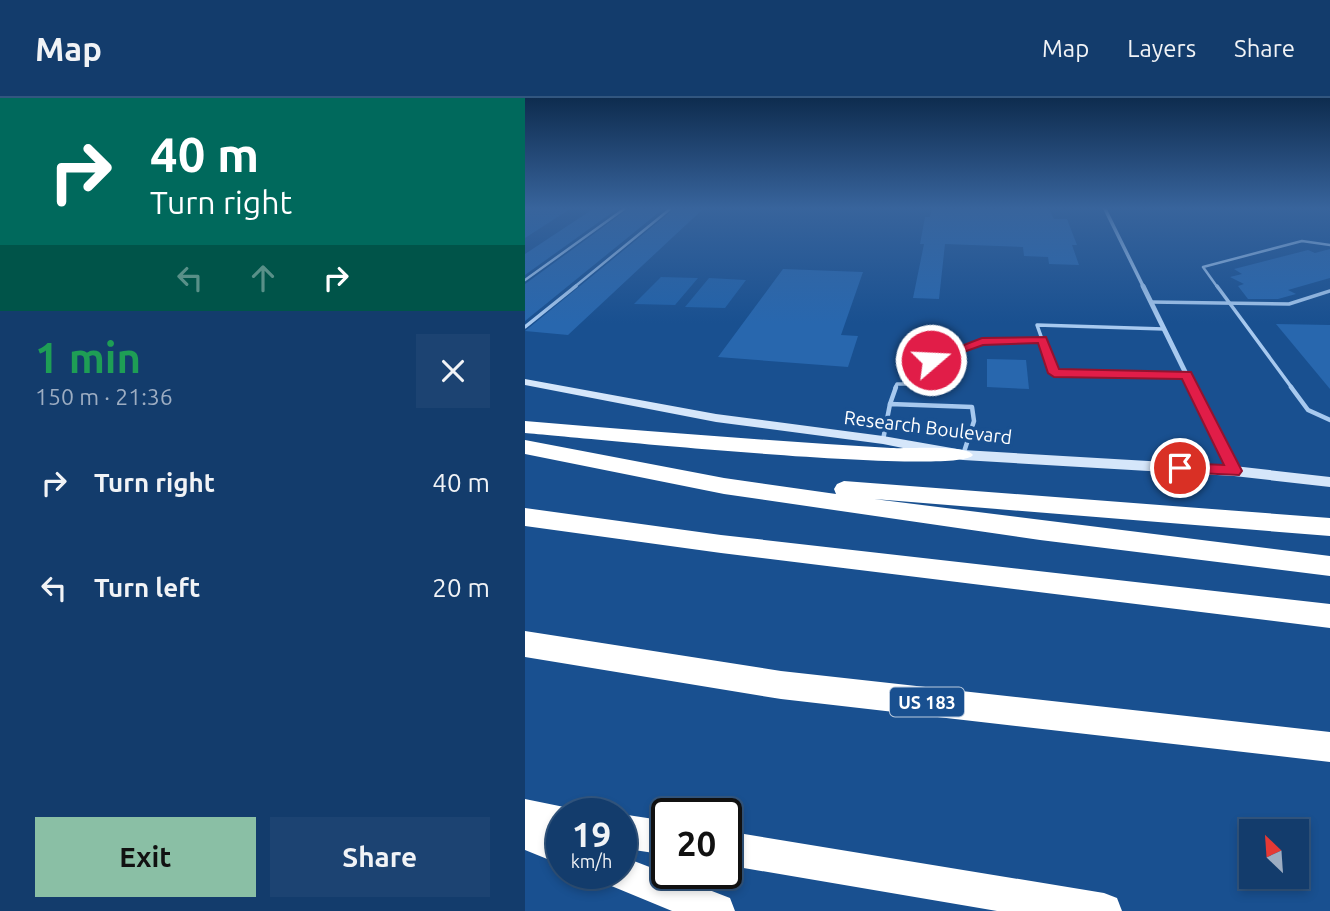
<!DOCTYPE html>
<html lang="en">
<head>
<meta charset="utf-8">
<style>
	:root { --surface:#133c6c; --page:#1c4372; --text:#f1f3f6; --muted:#9dadc2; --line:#32567f; --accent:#8abfa5 }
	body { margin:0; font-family:Ubuntu,sans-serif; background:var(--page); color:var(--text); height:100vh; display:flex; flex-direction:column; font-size:26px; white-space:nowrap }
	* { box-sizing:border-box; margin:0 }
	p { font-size:23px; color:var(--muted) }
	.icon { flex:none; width:38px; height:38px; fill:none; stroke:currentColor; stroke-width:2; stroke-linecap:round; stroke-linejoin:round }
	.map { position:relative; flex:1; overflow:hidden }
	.sheet { display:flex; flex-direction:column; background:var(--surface); width:525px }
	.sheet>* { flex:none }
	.guide { background:#00695c; color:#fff; overflow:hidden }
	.needle { width:46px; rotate:335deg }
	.tools { position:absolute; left:714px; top:721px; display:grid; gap:14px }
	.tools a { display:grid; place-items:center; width:70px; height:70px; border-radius:0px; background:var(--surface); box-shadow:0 4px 10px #0003,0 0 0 2px var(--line); font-size:35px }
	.speed { position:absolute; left:21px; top:700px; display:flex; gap:14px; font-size:35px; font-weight:700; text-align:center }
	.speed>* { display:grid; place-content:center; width:91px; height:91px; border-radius:50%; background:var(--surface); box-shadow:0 4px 10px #0003,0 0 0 2px var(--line); line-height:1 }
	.speed small { font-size:18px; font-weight:400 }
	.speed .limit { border:4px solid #111; border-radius:10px; background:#fff; color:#111 }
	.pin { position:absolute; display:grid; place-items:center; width:60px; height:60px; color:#fff; margin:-30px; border:4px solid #fff; border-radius:50%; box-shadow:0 2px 7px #0007 }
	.me { position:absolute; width:77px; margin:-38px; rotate:71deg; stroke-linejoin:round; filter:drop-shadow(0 0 5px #0008) }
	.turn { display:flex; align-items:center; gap:24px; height:147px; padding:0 35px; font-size:32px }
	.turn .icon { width:91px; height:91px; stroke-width:2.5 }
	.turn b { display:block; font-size:49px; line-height:60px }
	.lanes { display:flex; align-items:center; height:66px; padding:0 35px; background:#0003; justify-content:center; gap:35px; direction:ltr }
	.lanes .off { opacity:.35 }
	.round { display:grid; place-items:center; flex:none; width:74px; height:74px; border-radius:0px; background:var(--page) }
	.head { display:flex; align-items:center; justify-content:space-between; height:119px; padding:0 35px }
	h1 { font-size:42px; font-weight:700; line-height:52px; color:#1e9e55 }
	.button { display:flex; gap:14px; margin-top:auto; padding:14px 35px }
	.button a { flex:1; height:80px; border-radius:0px; background:var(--accent); color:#111; font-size:28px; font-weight:700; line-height:80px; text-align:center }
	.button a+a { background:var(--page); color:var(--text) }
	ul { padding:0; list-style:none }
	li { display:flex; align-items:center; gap:21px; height:105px; padding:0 35px }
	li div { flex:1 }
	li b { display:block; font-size:26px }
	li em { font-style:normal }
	header { display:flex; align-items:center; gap:42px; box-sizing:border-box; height:98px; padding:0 35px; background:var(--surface); border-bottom:2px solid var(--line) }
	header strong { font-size:33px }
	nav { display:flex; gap:38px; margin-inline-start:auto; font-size:24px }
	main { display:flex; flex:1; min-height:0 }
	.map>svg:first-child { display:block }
	.green { fill:#2262a9 }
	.building { fill:#2867ae }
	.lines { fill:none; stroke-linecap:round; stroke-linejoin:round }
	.service-far2 { stroke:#a7c9ef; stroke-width:2.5 }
	.service-far1 { stroke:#a7c9ef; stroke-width:3.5 }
	.service { stroke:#a7c9ef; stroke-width:4.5 }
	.minor-far2 { stroke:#a7c9ef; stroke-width:3.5 }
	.minor-far1 { stroke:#a7c9ef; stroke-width:5 }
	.minor { stroke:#a7c9ef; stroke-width:6 }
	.secondary { fill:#d5e6fa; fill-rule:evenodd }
	.motorway { fill:#fff; fill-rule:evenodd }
	.route { fill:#e11d48; stroke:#92132f; stroke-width:2 }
	.labels { text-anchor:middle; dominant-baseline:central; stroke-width:7; stroke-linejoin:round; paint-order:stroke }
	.shield { fill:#195090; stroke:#bacade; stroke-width:2 }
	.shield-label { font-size:18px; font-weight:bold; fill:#fff }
	.street-label { font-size:19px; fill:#fff; stroke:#195090 }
</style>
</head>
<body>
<header>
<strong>Map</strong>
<nav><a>Map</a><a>Layers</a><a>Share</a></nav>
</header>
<main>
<section class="sheet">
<div class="guide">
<div class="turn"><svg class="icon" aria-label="right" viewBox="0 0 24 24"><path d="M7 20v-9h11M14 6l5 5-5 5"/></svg><div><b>40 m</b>Turn right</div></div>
<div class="lanes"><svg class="icon off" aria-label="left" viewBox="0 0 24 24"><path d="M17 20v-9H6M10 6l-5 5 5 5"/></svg><svg class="icon off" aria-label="ahead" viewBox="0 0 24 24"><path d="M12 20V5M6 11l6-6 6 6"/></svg><svg class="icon" aria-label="right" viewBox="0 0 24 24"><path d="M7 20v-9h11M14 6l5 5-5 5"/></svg></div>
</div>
<div class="head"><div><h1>1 min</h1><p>150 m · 21:36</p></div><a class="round"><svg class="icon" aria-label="close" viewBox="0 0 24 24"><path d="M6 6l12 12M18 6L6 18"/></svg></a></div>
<ul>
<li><svg class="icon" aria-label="right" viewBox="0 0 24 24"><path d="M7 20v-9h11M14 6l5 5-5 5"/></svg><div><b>Turn right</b></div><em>40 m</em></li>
<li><svg class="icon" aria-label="left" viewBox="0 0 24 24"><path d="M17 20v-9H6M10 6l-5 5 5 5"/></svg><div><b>Turn left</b></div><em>20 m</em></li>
</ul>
<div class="button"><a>Exit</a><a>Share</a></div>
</section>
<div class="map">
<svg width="805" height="813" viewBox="0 0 805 813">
	<rect width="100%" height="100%" fill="#195090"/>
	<g class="green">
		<path d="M0 111H45L0 140Z"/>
		<path d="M136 179 173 180 150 207 109 206Z"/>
		<path d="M184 180 221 182 200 210 160 209Z"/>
	</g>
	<g class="building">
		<path d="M68 111H92L0 177V156Z"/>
		<path d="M103 111H138L0 223V186Z"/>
		<path d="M149 111H178L43 237 0 233Z"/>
		<path d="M407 111H524L529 121H542L552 147H547L554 167 524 166 523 159 499 158 498 149 420 146 414 201 388 200 399 146H395L400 119H405Z"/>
		<path d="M805 151V180L763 192 771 196 753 201H723L713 188 719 186 705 179 717 176 709 171 783 152 790 155Z"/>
		<path d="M258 171 338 174 316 237 333 238 323 269 193 259Z"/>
		<path d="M751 226 805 227V291Z"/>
		<path d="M462 261 501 262 504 291 462 289Z"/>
	</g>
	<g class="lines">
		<g class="service-far2">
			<path d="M0 182 99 111"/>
			<path d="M48 190 145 111"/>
			<path d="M693 190 678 169 777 143 805 147"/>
		</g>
		<g class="service-far1">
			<path d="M692 188 767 290"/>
			<path d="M626 204 764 206 805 193"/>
			<path d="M0 229 51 188"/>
			<path d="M639 231 512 227 529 275 662 277"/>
			<path d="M370 290 372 286H402L406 262 457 244 517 242"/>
		</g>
		<g class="service">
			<path d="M766 289 783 312 805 322"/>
			<path d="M365 306 371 289"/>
			<path d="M358 342 365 306 447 309 449 323 438 357"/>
		</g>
		<path class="minor-far2" d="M580 111 619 190"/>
		<path class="minor-far1" d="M618 188 668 290"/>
		<path class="minor" d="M667 289 709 373"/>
		<path class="secondary" d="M0 281 191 316 358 338 438 352 709 368 805 379V389L709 378 438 362 358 346 191 324 0 287Z"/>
		<g class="motorway">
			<path d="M0 323C122 333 244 343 366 350 381 351 441 346 448 357 434 379 50 339 0 335Z"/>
			<path d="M0 342 199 380 311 396 309 391 312 386 319 383 805 420V438L349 401 805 458V478L515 442 199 396 0 356Z"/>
			<path d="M0 410 196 437 805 506V530L196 455 0 428Z"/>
			<path d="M0 533 256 573 805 634V664L256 601 0 559Z"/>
			<path d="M0 701 49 711 51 716H37V767L0 752Z"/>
			<path d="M96 716 142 723V757L96 750Z"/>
			<path d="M201 733 579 795 592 800 597 813H472L201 767Z"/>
			<path d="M96 758 205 800 210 813H147L84 787 79 775H96Z"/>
		</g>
	</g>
	<linearGradient id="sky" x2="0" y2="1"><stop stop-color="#0e2c4f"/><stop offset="0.49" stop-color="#38649c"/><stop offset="1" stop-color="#38649c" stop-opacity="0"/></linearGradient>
	<rect width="805" height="225" fill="url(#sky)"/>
	<path class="route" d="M521 239 534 271 666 274 717 373 714 377 650 374V366L655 365 699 367 657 281 529 279 523 275 513 245 458 247 411 264 400 262 457 240Z"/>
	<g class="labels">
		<rect class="shield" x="365" y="589.5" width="74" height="29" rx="5"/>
		<g class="shield-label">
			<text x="402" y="604">US 183</text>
		</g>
		<g class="street-label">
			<text transform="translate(403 329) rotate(7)">Research Boulevard</text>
		</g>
	</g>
</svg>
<div class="tools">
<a><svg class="needle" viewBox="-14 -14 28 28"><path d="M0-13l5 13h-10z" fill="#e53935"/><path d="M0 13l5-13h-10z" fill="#9dadc2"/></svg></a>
</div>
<div class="speed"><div>19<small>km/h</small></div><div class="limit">20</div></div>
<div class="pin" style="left:655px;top:370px;background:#d93025"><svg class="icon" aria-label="arrive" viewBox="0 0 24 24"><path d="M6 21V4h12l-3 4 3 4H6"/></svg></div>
<svg class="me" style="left:406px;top:262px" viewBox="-20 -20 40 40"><circle r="17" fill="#e11d48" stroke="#fff" stroke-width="3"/><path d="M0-11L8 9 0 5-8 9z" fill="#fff"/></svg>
</div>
</main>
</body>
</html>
